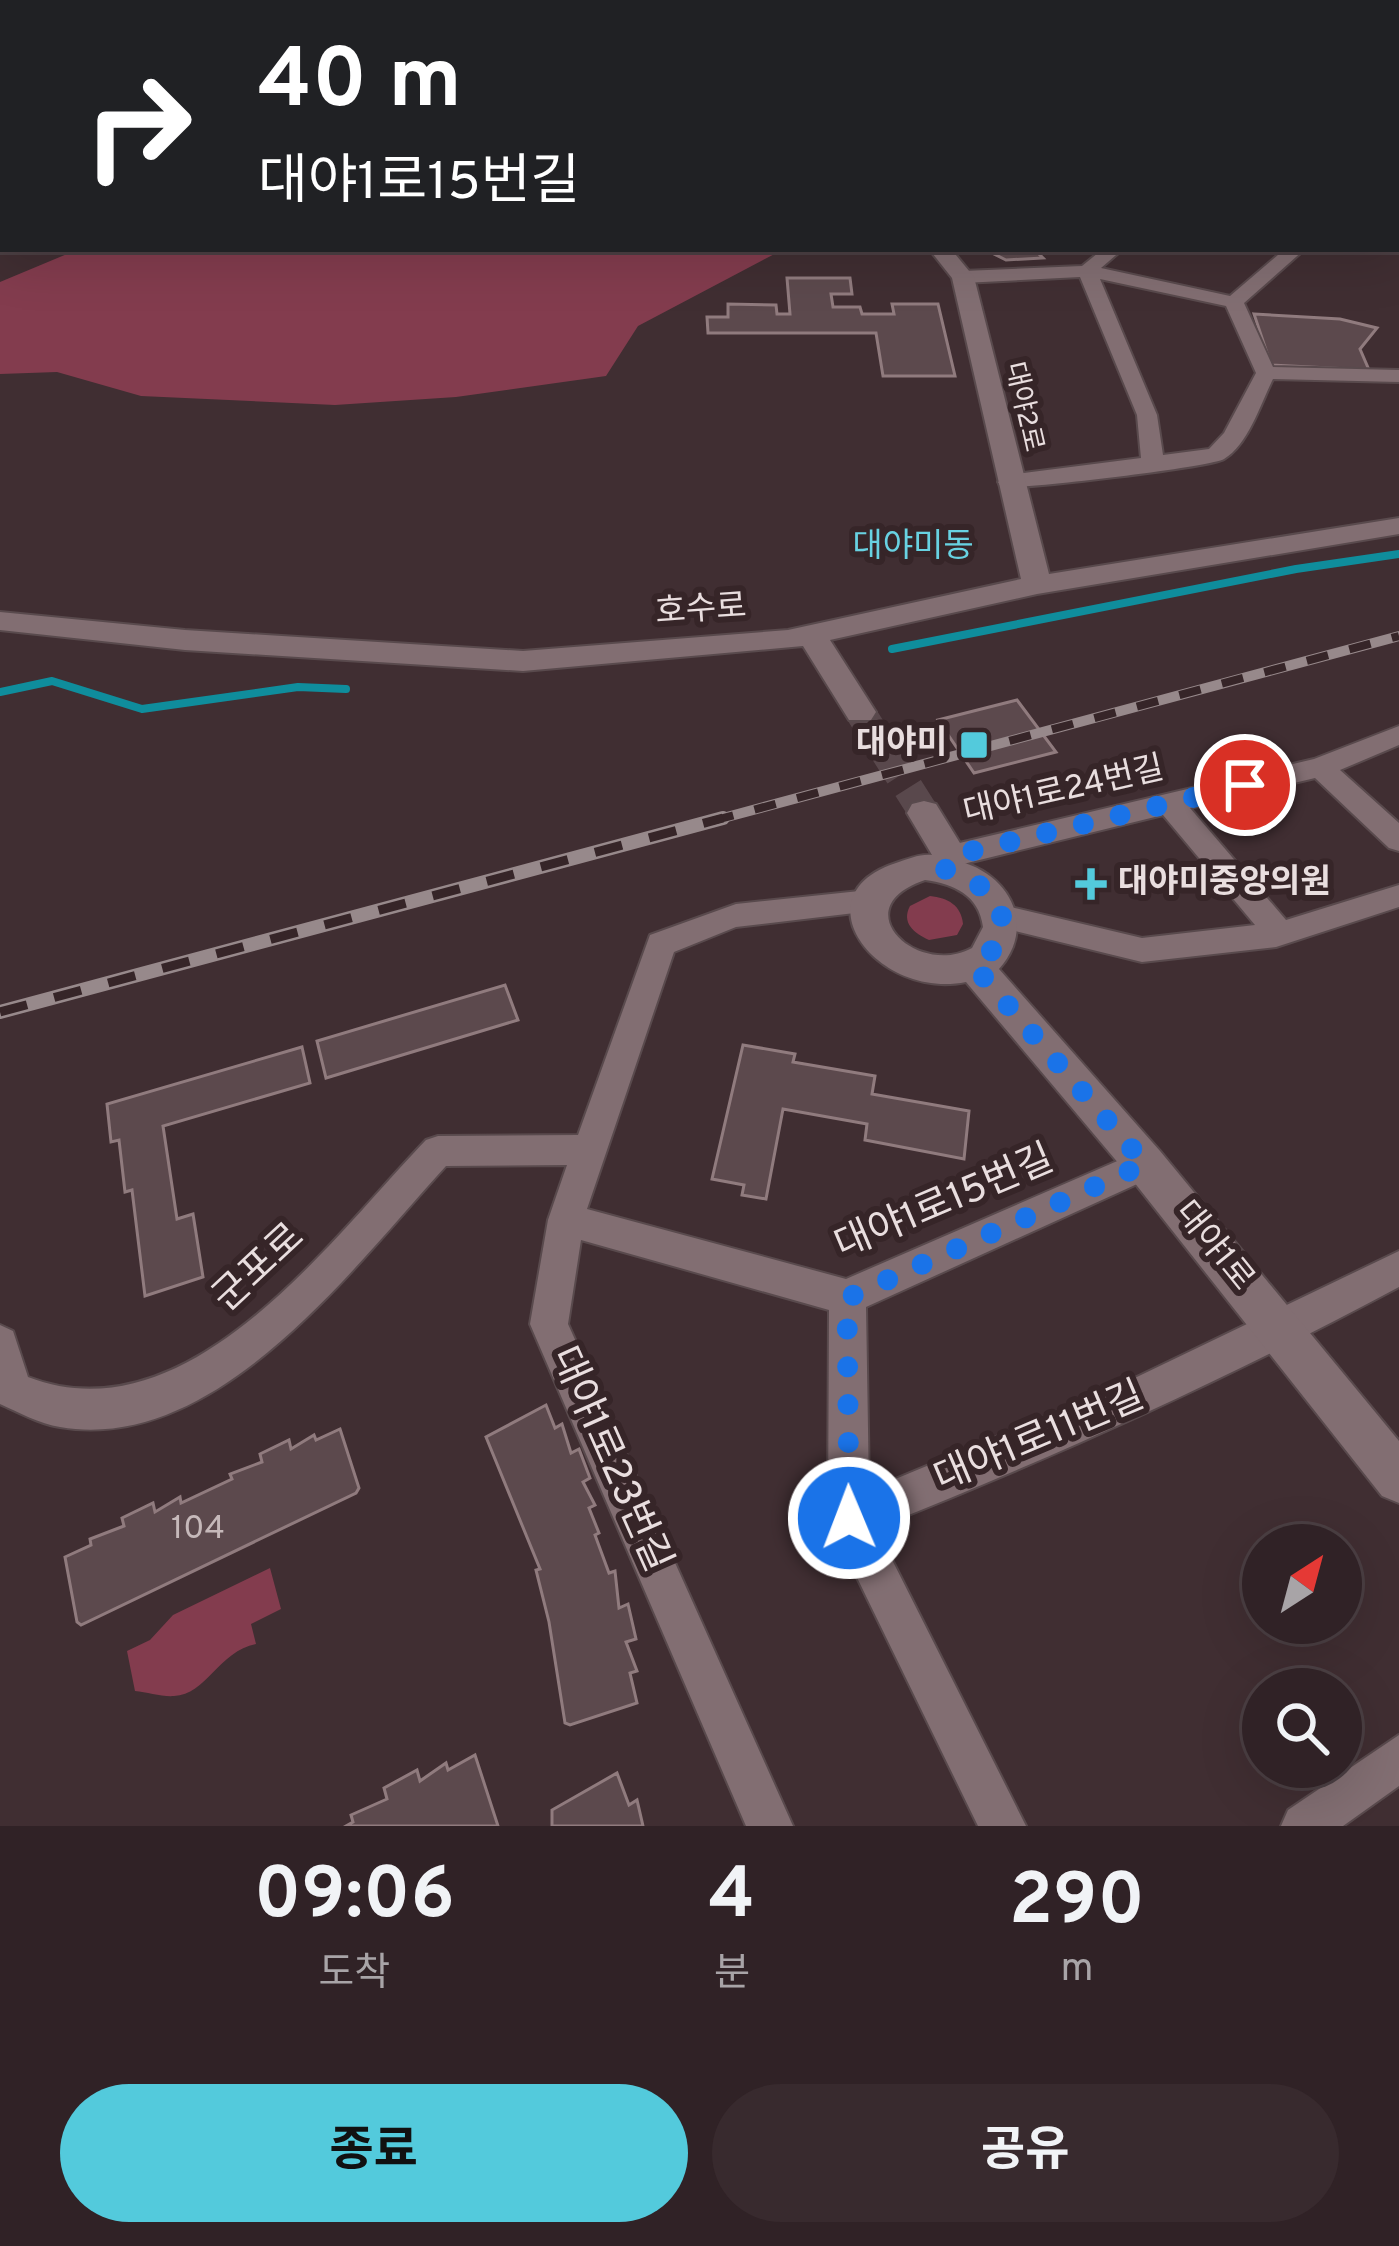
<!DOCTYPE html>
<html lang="ko">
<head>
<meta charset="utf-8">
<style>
	:root { --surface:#302226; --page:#382a2e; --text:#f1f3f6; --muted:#a8a4a7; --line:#4b3f43; --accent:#53cadc }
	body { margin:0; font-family:Overpass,"Noto Sans KR",sans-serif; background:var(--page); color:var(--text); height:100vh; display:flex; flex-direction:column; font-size:45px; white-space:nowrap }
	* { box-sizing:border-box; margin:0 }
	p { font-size:39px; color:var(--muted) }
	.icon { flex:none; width:66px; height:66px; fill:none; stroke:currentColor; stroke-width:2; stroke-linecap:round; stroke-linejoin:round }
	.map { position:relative; height:1826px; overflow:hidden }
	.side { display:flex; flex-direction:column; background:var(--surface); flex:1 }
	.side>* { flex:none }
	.top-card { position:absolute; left:0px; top:0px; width:1401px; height:252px; box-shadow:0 12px 48px #0002,0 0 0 3px var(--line); background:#202124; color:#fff; overflow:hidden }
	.needle { width:78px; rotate:36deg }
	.tools { position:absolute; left:1242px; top:1524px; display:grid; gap:24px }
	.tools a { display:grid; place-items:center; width:120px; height:120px; border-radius:50%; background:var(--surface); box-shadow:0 12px 48px #0002,0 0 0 3px var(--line); font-size:60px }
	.pin { position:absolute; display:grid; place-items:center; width:102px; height:102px; color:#fff; margin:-51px; border:6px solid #fff; border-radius:50%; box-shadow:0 3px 12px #0007 }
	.me { position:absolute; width:132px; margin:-66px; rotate:359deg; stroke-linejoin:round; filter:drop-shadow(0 0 9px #0008) }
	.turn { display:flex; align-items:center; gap:42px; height:252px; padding:0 60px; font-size:54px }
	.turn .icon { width:156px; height:156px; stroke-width:2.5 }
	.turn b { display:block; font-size:84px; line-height:102px }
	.eta { display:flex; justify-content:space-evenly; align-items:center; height:204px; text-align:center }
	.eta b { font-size:72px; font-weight:700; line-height:84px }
	.action { display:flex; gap:24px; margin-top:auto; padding:24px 60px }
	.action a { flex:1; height:138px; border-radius:72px; background:var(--accent); color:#111; font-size:48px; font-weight:700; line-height:138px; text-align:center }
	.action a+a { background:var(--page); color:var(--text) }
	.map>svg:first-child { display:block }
	.green { fill:#833c4e }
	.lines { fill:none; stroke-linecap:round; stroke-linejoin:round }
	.stream { stroke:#0f8d9c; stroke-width:8 }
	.building { fill:#5c494d; stroke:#907b7e; stroke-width:3 }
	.tertiary-tunnel { stroke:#59484c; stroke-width:30; stroke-dasharray:30 15; stroke-linecap:butt }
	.minor-casing { stroke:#594a4d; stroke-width:4 }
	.tertiary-casing { stroke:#594a4d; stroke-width:4 }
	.minor { fill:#826e72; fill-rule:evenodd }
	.tertiary { fill:#826e72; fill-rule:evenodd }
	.rail-far1-casing { stroke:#97898b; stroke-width:10 }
	.rail-casing { stroke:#97898b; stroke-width:14 }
	.rail-far1 { stroke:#362528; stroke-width:8; stroke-dasharray:22; stroke-linecap:butt }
	.rail { stroke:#362528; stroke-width:9; stroke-dasharray:28; stroke-linecap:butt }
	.route { stroke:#1a73e8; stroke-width:21; stroke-dasharray:0 37.8 }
	.poi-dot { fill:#53cadc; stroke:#362528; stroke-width:4.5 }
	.labels { text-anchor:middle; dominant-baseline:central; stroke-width:12; stroke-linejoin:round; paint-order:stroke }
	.far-street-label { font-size:27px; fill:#e9dedf; stroke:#362528 }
	.far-quarter-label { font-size:33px; fill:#68d2e2; stroke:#362528 }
	.street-label { font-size:33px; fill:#e9dedf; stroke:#362528 }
	.poi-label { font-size:33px; font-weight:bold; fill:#e9dedf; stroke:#362528; text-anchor:end }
	.near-number-label { font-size:33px; fill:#c6b9ba }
	.near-street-label { font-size:39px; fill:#e9dedf; stroke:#362528 }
</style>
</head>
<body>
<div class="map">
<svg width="1399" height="1826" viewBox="0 0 1399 1826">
	<rect width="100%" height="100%" fill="#402e32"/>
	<g class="green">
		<path d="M0 0H258L269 3H3L0 177Z"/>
		<path d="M425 0H1124L419 3Z"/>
		<path d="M79 249H784L638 326 606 376 456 397 335 405 141 396 57 372 0 374V282Z"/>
		<path d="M930 896C948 898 961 905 963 924L957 935 929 940C914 933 901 923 910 906Z"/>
		<path d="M270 1568 281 1609 251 1624 256 1644C219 1651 206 1695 174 1696 162 1697 147 1692 135 1691L127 1651 150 1640 173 1615Z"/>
	</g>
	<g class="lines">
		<g class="stream">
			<path d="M892 649 1296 569 1399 554"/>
			<path d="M0 692 52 681 142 709 298 687 346 689"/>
		</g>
	</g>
	<g class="building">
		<path d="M984 249H1034L1043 258 1006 260Z"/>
		<path d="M787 278H850L852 294H831L833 307H860L862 314H894L892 304H938L955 376H883L876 333H708L707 317H728V304L776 305 777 314H790Z"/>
		<path d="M1254 314 1340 319 1377 328 1360 349 1369 370 1271 365Z"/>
		<path d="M1017 700 1056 752 974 773 938 720Z"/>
		<path d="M505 985 518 1020 326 1078 317 1041Z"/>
		<path d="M743 1045 795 1054 793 1062 875 1076 872 1094 969 1111 964 1159 865 1140 867 1124 783 1109 766 1199 742 1195 744 1185 712 1179Z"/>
		<path d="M302 1047 310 1083 163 1126 177 1219 193 1214 203 1277 145 1296 132 1190 125 1192 119 1140 111 1142 107 1104Z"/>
		<path d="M546 1405 555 1428 562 1424 571 1453 579 1449 590 1478 583 1482 595 1505 589 1508 599 1533 595 1535 609 1573 615 1571 619 1608 628 1604 636 1639 626 1642 637 1671 630 1673 637 1703 570 1725 565 1723 549 1622 536 1570 540 1569 486 1437Z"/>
		<path d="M340 1429 359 1488 356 1493 81 1625 77 1622 65 1557 91 1545 90 1539 124 1526 122 1518 153 1503 155 1512 180 1497 181 1503 232 1479 230 1474 262 1462 260 1454 289 1440 291 1449 314 1435 316 1440Z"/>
		<path d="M475 1755 498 1826H346L353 1822 351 1815 387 1799 384 1788 417 1770 420 1781 446 1763 448 1770Z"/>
		<path d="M617 1773 629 1805 637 1800 643 1826H552V1810Z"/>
	</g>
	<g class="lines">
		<path class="tertiary-tunnel" d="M860 712 924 813"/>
		<g class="minor-casing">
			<g id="minor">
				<path d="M1302 0H1318L1320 3H1304Z"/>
				<rect x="1398" y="33" width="1" height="8"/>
				<rect x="1398" y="121" width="1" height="10"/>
				<path d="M1399 155V166H1398V155Z"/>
				<rect x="1398" y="215" width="1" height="10"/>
				<path d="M1103 249H1123L1101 268 1230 296 1285 249H1305L1244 303 1273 367 1399 370V382L1273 379C1261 403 1248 445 1224 459 1211 467 1020 490 1001 487L998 482 1009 475 1141 458 1137 415 1080 277 963 283 954 277 963 271 1082 266ZM1100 279 1226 306 1256 373 1224 433 1209 449 1163 455 1157 415Z"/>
				<path d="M1399 726V745L1340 770 1399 823V851L1389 848 1315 778 1190 808 1286 920 1399 885V907L1276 947 1142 962 991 925 987 917 991 909 1002 905 1142 938 1255 925 1163 815 951 867 937 856 951 845 1314 759Z"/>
				<path d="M869 890 880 894 884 902 880 910 736 927 674 952 587 1209 846 1279 1145 1149 1157 1153 1162 1164 1157 1175 866 1307 869 1490 1114 1388 1399 1251V1287C1229 1378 1055 1457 876 1528L1026 1826H978L828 1518 829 1310 581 1240 568 1324 793 1826H746L530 1324 548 1220 567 1165 446 1166C353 1267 217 1454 60 1427 40 1424 18 1412 0 1404V1325L13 1331 28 1377C188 1439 329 1241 426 1140L438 1136 578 1135 650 935 736 904Z"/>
				<path d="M1399 1735V1786L1343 1826H1281L1288 1810Z"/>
			</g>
		</g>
		<g class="tertiary-casing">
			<g id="tertiary">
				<path d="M929 249H951L974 277 1049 574 1399 518V534L1037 594 830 640 876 712 871 720H849L803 646 523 671 185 650 0 630V612L185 630 523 651 788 630 1021 579 952 278Z"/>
				<path d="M924 801 936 804 968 856 965 863C1013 879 1035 929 999 969L1160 1151 1399 1441V1503L1382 1496 1130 1177 966 982C877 1000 797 895 896 863 909 859 919 854 932 855L907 813 912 804ZM925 880C954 884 979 895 983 927L972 948C918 978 842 908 925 880Z"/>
			</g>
		</g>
		<use href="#minor" class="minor"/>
		<use href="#tertiary" class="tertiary"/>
		<g class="rail-far1-casing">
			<path id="rail-far1" d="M712 821 1399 636"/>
		</g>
		<g class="rail-casing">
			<path id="rail" d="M0 1012 723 818"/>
		</g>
		<use href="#rail-far1" class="rail-far1"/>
		<use href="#rail" class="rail"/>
	</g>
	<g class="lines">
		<path class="route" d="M849 1518 847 1298 1145 1164 974 966 998 945 1002 917 982 887 945 869 951 856 1245 785"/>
	</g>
	<g class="poi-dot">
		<rect x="959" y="730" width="30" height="30" rx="6"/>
		<path d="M1085 866h12v12h12v12h-12v12h-12v-12h-12v-12h12z"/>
	</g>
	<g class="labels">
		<g class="far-street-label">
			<text transform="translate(1023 407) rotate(77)">대야2로</text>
		</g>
		<g class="far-quarter-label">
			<text x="913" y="548">대야미동</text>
		</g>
		<g class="street-label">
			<text transform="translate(701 611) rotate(-4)">호수로</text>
			<text transform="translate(1064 792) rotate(-13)">대야1로24번길</text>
			<text transform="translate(1213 1247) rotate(51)">대야1로</text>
		</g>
		<g class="poi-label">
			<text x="947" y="745">대야미</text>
			<text x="1118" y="884" text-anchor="start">대야미중앙의원</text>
		</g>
		<g class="near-number-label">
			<text x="198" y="1530">104</text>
		</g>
		<g class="near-street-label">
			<text transform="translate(945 1204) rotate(-23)">대야1로15번길</text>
			<text transform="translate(260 1269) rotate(-43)">군포로</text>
			<text transform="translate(1040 1439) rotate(-23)">대야1로11번길</text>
			<text transform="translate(609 1460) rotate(66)">대야1로23번길</text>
		</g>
	</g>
</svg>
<div class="tools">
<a><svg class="needle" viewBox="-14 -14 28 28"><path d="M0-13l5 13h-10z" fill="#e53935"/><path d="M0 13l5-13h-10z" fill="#a8a4a7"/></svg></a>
<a><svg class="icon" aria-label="search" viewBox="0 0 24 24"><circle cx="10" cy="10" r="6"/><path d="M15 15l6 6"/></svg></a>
</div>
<div class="pin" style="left:1245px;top:785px;background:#d93025"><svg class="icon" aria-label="arrive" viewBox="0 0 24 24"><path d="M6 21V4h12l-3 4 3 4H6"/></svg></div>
<svg class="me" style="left:849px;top:1518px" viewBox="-20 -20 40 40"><circle r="17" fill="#1a73e8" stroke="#fff" stroke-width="3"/><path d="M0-11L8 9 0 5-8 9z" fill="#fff"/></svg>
<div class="top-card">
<div class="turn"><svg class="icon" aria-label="right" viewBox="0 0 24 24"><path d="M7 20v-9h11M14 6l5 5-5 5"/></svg><div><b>40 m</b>대야1로15번길</div></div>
</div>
</div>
<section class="side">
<div class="eta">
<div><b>09:06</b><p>도착</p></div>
<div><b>4</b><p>분</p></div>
<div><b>290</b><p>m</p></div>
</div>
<div class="action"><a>종료</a><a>공유</a></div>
</section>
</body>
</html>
